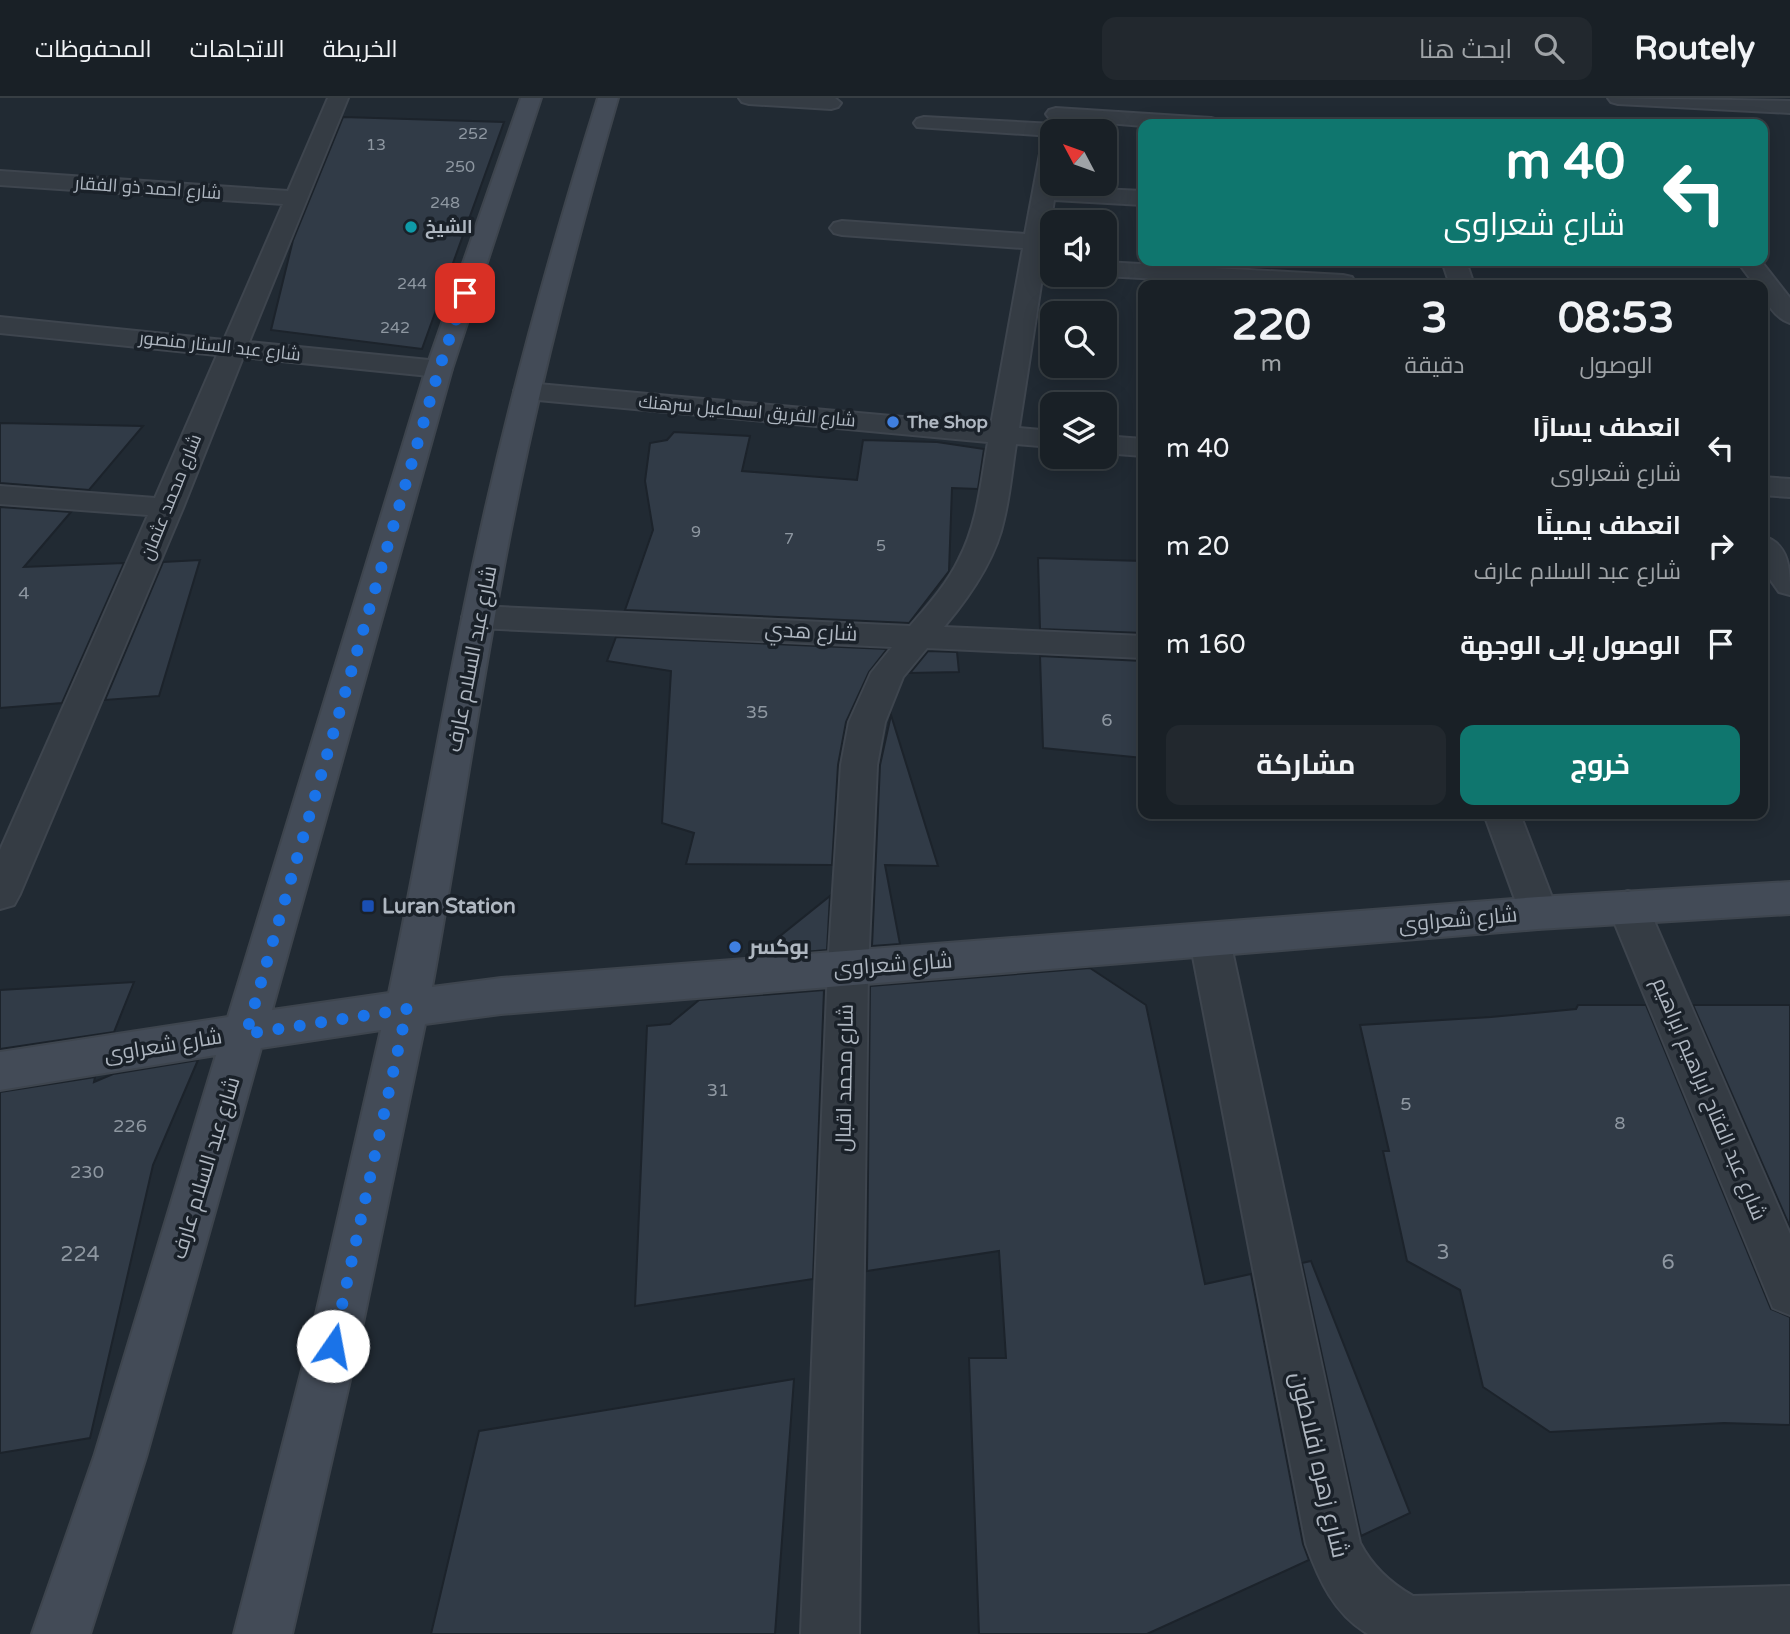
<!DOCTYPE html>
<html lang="ar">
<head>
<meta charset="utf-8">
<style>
	:root { --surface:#192026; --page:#22282e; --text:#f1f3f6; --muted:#9fa3a7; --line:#373e43; --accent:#0f766e }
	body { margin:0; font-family:"Varela Round",Cairo,sans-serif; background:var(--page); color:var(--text); direction:rtl; height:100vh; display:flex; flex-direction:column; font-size:26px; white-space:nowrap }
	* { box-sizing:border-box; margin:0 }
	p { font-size:23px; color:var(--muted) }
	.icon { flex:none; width:38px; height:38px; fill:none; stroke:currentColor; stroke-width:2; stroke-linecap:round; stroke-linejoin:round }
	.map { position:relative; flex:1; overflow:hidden; direction:ltr }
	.drawer { position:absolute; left:1138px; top:182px; width:630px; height:539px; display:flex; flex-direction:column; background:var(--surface); border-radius:14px; box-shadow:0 4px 18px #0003,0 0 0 2px var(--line); direction:rtl }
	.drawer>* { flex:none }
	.top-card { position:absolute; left:1138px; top:21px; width:630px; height:147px; border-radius:14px; box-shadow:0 4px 18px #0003,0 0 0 2px var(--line); direction:rtl; background:#0f766e; color:#fff; overflow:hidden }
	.needle { width:46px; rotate:311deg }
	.tools { position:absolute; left:1040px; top:21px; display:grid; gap:14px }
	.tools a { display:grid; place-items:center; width:77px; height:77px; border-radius:14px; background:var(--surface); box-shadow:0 4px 18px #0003,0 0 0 2px var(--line); font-size:35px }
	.pin { position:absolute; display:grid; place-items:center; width:60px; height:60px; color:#fff; margin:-30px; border-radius:14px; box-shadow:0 4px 10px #0006 }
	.me { position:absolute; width:77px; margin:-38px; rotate:12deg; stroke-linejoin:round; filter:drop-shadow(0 0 5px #0008) }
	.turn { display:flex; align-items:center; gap:24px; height:147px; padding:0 28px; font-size:32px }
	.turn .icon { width:91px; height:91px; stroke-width:2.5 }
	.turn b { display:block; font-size:49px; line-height:60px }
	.eta { display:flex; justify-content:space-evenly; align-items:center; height:119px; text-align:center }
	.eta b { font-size:42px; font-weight:700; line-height:49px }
	.button { display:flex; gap:14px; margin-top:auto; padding:14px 28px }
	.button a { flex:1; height:80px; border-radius:14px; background:var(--accent); color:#fff; font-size:28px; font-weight:700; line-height:80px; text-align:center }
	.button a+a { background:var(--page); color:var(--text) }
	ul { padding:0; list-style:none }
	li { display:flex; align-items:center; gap:21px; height:98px; padding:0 28px }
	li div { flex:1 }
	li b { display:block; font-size:26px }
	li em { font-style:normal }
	header { display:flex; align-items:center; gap:42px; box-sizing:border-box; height:98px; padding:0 35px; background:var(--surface); border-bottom:2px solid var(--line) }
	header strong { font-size:33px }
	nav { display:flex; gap:38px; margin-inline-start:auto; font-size:24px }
	.search { width:490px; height:63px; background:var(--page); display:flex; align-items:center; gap:18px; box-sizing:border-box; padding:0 24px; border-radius:14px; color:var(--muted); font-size:26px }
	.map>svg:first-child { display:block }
	.building { fill:#313b47; stroke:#1c232b; stroke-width:2 }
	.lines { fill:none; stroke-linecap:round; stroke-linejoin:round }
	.street-casing { stroke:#3e454e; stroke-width:4 }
	.secondary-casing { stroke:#3e454e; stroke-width:4 }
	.street { fill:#353c44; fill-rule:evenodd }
	.secondary { fill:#434b57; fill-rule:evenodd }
	.route { stroke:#1a73e8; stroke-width:12; stroke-dasharray:0 21.6 }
	.culture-dot { fill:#0f9aa8; stroke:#1a2129; stroke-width:2.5 }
	.shop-dot { fill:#3f7fe0; stroke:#1a2129; stroke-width:2.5 }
	.transit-dot { fill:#1a4fb4; stroke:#1a2129; stroke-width:2.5 }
	.labels { text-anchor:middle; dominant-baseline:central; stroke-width:7; stroke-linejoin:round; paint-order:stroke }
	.far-number-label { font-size:16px; fill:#8e97a1 }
	.far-street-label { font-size:18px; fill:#afb7c1; stroke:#1a2129 }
	.far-poi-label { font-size:18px; font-weight:bold; fill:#afb7c1; stroke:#1a2129; text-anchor:start }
	.number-label { font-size:18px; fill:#8e97a1 }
	.street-label { font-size:21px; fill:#afb7c1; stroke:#1a2129 }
	.poi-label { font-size:21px; font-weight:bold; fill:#afb7c1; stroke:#1a2129; text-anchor:start }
	.near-number-label { font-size:21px; fill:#8e97a1 }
	.near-street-label { font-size:24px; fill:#afb7c1; stroke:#1a2129 }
</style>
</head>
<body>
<header>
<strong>Routely</strong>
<div class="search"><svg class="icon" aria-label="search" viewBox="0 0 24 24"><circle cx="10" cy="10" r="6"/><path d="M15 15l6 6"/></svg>ابحث هنا</div>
<nav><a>الخريطة</a><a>الاتجاهات</a><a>المحفوظات</a></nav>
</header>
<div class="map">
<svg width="1790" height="1536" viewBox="0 0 1790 1536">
	<rect width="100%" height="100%" fill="#212a33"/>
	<g class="building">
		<path d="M343 19 504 24 422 251 271 232 293 142Z"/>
		<path d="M0 325 143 328 89 392 0 385Z"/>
		<path d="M674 334 750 338 742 373 857 382 863 342 937 344 984 351 978 391 952 390 949 473 909 525 625 512 653 432 645 383 650 345 667 342Z"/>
		<path d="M0 409 71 414 24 469 124 465 62 605 0 610Z"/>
		<path d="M1038 460 1143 463V535L1040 531Z"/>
		<path d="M200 462 159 598 105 602 163 464Z"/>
		<path d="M616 539 887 551 869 574 846 624 838 667 832 767 686 766 694 735 662 725 671 573 607 563Z"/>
		<path d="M928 553 957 554 959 574 910 575Z"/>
		<path d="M1040 558 1143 563V660L1043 650Z"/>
		<path d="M891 617 938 768 885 767 900 846 872 848 880 667Z"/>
		<path d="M830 798 827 852 755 858Z"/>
		<path d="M1090 870 1146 907 1205 1186 1251 1176 1303 1446 1309 1462 1147 1536H979L969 1260H1006L999 1153 867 1173 870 888Z"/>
		<path d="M134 884 114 934 0 951V892Z"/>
		<path d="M824 892 813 1181 635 1208 647 928 670 926 699 902Z"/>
		<path d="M1578 907H1646L1771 1211 1790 1219V1327L1724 1325 1550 1334 1483 1289 1460 1192 1407 1163 1383 1053H1389L1360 927 1491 919 1576 911Z"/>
		<path d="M1693 907H1790V1129Z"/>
		<path d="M198 962 153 1067 90 1340 0 1355V994L95 979 94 984 113 976Z"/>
		<path d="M1311 1163 1410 1415 1361 1438 1302 1165Z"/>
		<path d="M794 1281 775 1536H431L479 1333Z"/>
	</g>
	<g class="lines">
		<g class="street-casing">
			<g id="street">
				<path d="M328 0H348L249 244 439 263 448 265 452 271 448 277 439 279 243 259 183 410 20 796 14 807 0 811V752L148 417 0 406V388L155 400 217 257 0 235V219L224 242 283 106 0 87V73L288 93Z"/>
				<path d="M739 0H835L841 5 838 9 831 11 749 6 742 4Z"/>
				<path d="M1608 0 1790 3V15L1618 6 1611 4Z"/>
				<path d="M1056 10 1211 20 1218 22 1221 26 1143 28 1049 20 1046 16 1049 12Z"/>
				<path d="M924 19 1054 26 1061 28 1064 32 1052 33V38L917 29 914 25 917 21Z"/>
				<path d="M1052 39V86H1056V89L1143 93V107L1054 102 1019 330 1052 333V349L1016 346C1012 371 1010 397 1004 421 996 461 970 498 944 529L1143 538V560L927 550 903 579 885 624 877 667 868 870 859 1536H801L828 870 841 667 849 624 871 575 892 549 478 530 467 527 462 519 467 511 478 508 910 528C928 507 947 486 959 461 978 425 981 383 988 344L527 301 517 299 514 293 517 287 527 285 991 327 1023 150 842 137 834 135 830 130 834 125 842 123 1025 136 1042 45 1045 41Z"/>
				<path d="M1442 163H1466L1474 187H1450Z"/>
				<path d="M1737 163H1761L1790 200V225C1776 221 1762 202 1762 187H1755Z"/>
				<path d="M1104 164 1343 177 1352 179 1355 184 1353 187H1269L1104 178 1098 177H1104Z"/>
				<path d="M1104 338 1143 341V358L1104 355Z"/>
				<path d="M1762 379 1790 381V399L1762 397Z"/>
				<path d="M1762 438C1790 445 1790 473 1790 497L1779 494 1762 470Z"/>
				<path d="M1484 716H1520L1558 815 1552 826 1538 831 1524 826Z"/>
				<path d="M1628 793 1642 798 1648 809 1790 1136V1217L1773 1210 1608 809 1614 798Z"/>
				<path d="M1210 827 1224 831 1230 843 1360 1445C1372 1468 1390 1485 1413 1498L1790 1488V1536H1368C1334 1516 1319 1482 1306 1446L1190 843 1196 831Z"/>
			</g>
		</g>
		<g class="secondary-casing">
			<path id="secondary" d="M521 0H541L452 271 272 912 389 895C420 748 444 600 476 454 509 301 551 150 598 0H618C574 151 535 303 506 457 479 601 458 746 432 889L501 880 1538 799 1790 784V816L1538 831 501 916 425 926 363 1225 292 1536H234L314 1225 381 932 261 950 146 1359 90 1536H32L94 1359 216 957 0 992V954L228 919 426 271Z"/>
		</g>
		<use href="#street" class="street"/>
		<use href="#secondary" class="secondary"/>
	</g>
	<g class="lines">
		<path class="route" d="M333 1248 407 911 246 936 439 271 465 195"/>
	</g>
	<circle class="culture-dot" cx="411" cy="129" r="7"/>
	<g class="shop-dot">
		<circle cx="893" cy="324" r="7"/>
		<circle cx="735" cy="849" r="7"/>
	</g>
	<rect class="transit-dot" x="361" y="801" width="14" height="14" rx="3.5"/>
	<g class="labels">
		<g class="far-number-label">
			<text x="473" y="36">252</text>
			<text x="376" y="47">13</text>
			<text x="460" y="69">250</text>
			<text x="445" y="105">248</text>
			<text x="412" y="186">244</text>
			<text x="395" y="230">242</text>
			<text x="696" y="434">9</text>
			<text x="789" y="441">7</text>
			<text x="881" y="448">5</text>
		</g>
		<g class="far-street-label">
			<text transform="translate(148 90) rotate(4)">شارع احمد ذو الفقار</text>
			<text transform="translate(220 248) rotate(6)">شارع عبد الستار منصور</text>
			<text transform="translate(747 313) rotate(5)">شارع الفريق اسماعيل سرهنك</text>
			<text transform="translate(171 399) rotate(-68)">شارع محمد عثمان</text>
		</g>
		<g class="far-poi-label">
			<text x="425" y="129">الشيخ</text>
			<text x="907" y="324">The Shop</text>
		</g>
		<g class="number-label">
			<text x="24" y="495">4</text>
			<text x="757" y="614">35</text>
			<text x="1107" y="622">6</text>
			<text x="718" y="992">31</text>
			<text x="1406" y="1006">5</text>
			<text x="1620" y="1025">8</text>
			<text x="130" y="1028">226</text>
			<text x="87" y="1074">230</text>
		</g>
		<g class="street-label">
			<text transform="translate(811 534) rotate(3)">شارع هدي</text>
			<text transform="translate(472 561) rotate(-79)">شارع عبد السلام عارف</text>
			<text transform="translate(1458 822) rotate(-5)">شارع شعراوى</text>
			<text transform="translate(893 867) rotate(-4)">شارع شعراوى</text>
			<text transform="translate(163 948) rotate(-9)">شارع شعراوى</text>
			<text transform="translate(845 980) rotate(-89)">شارع محمد اقبال</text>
			<text transform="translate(1709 1001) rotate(67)">شارع عبد الفتاح ابراهيم ابراهيم</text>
			<text transform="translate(206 1070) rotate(-73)">شارع عبد السلام عارف</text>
		</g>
		<g class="poi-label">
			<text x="382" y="808">Luran Station</text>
			<text x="749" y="849">بوكسر</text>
		</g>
		<g class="near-number-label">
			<text x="1443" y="1154">3</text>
			<text x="80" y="1156">224</text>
			<text x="1668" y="1164">6</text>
		</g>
		<g class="near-street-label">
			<text transform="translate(1319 1367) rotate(77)">شارع زهره افلاطون</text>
		</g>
	</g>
</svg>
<div class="tools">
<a><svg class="needle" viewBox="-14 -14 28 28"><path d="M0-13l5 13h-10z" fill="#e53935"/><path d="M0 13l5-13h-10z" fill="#9fa3a7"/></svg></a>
<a><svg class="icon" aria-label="sound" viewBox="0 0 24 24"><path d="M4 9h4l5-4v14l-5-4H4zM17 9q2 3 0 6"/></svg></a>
<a><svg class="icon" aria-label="search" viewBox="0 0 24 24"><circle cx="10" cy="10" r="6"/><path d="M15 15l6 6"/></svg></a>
<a><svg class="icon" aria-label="layers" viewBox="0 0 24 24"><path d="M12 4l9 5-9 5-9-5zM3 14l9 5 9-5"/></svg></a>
</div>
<div class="pin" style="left:465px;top:195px;background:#d93025"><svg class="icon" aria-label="arrive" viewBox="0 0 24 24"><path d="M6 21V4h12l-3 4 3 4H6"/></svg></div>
<svg class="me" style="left:333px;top:1248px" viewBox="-20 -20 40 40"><circle r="19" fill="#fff"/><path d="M0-13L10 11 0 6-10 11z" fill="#1a73e8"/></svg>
<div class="top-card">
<div class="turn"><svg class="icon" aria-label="left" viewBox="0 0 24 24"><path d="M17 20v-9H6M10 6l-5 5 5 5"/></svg><div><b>40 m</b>شارع شعراوى</div></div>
</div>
<section class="drawer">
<div class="eta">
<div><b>08:53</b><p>الوصول</p></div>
<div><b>3</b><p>دقيقة</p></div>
<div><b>220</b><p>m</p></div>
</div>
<ul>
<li><svg class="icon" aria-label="left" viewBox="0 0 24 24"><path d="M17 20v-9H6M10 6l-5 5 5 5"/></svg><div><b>انعطف يسارًا</b><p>شارع شعراوى</p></div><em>40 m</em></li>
<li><svg class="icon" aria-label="right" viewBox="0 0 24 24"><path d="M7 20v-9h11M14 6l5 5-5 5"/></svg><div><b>انعطف يمينًا</b><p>شارع عبد السلام عارف</p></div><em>20 m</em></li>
<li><svg class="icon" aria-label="arrive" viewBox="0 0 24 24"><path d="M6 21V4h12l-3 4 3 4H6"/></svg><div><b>الوصول إلى الوجهة</b></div><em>160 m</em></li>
</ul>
<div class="button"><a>خروج</a><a>مشاركة</a></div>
</section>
</div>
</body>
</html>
